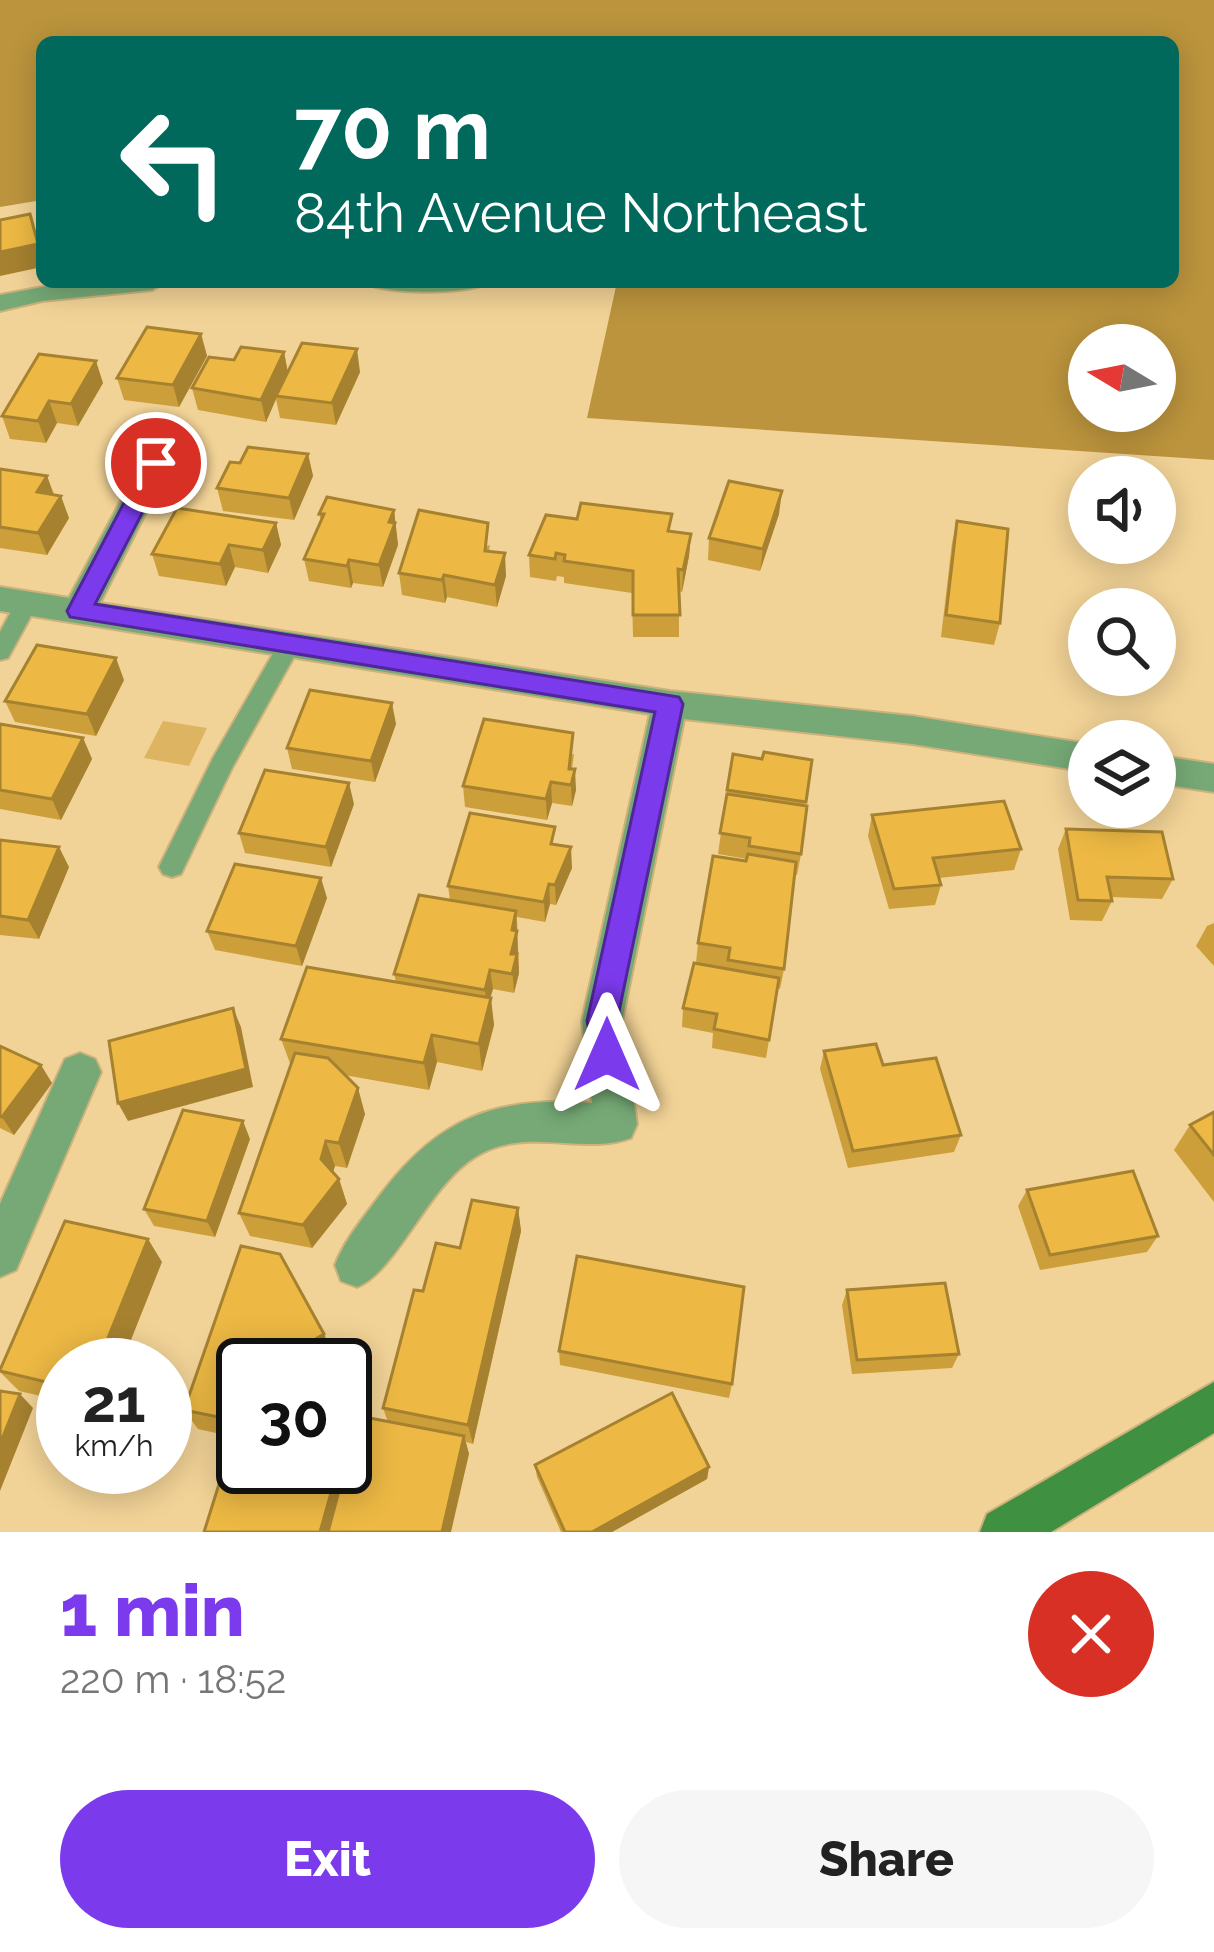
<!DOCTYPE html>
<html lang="en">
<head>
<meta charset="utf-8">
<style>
	:root { --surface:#fff; --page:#f6f6f6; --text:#222; --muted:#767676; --accent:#7c3aed }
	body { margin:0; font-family:Raleway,sans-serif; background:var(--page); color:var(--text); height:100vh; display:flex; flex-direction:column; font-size:45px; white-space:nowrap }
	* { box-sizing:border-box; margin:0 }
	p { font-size:39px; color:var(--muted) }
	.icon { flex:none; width:66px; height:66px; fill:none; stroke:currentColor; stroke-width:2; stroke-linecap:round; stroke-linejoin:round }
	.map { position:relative; height:1532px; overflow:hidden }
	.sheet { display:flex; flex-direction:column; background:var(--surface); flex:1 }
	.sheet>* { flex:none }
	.hud { position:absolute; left:36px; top:36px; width:1143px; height:252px; border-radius:18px; box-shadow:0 6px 30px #0003; background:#00695c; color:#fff; overflow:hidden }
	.needle { width:78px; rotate:280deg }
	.controls { position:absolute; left:1068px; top:324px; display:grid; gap:24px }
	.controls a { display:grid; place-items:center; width:108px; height:108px; border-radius:50%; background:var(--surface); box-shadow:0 6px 30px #0003; font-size:60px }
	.speed { position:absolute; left:36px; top:1338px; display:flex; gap:24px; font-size:60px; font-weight:700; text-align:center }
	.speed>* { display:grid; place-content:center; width:156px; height:156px; border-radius:50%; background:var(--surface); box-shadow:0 6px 30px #0003; line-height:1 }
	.speed small { font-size:30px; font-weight:400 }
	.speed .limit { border:6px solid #111; border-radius:18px; background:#fff; color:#111 }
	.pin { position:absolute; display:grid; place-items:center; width:102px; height:102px; color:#fff; margin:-51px; border:6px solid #fff; border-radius:50%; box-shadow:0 3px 12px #0007 }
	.me { position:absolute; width:132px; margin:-66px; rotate:0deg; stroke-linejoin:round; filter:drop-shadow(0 0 9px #0008) }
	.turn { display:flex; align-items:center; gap:42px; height:252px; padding:0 60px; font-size:54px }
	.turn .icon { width:156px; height:156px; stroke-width:2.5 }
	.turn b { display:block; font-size:84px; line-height:102px }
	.round { display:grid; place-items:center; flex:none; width:126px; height:126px; border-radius:63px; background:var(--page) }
	.head { display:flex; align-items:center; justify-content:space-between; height:204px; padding:0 60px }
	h1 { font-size:72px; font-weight:800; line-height:90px; color:var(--accent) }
	.primary-button { display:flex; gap:24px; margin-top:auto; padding:24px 60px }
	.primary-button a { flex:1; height:138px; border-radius:72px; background:var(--accent); color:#fff; font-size:48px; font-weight:800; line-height:138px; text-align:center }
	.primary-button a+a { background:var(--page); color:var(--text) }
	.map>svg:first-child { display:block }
	.green { fill:#ddb562 }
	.forest { fill:#bc943d; fill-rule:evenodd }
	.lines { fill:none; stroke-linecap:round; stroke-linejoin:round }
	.service-casing { stroke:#cdb27c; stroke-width:4 }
	.minor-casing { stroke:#cdb27c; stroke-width:4 }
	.secondary-casing { stroke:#cdb27c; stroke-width:4 }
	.service { fill:#76a976; fill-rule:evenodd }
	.minor { fill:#76a976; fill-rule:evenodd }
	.secondary { fill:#409042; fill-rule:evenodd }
	.wall { fill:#cc9f3a }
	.shaded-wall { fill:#a68230 }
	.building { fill:#edb944; stroke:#a68230; stroke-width:3 }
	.route { fill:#7c3aed; stroke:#51269a; stroke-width:3 }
</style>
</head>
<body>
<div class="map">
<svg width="1214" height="1532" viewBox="0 0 1214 1532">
	<rect width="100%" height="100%" fill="#f2d397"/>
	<path class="green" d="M163 721 207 728 189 766 144 758Z"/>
	<path class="forest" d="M0 0H1214V460L587 418 617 282H1173V42H42V200L0 207ZM1089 345H1155V411H1089Z"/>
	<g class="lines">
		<g class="service-casing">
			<g id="service">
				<path d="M27 595 38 603 8 658 0 660V632L19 597Z"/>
				<path d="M290 636 301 644 232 768 181 874 172 877 163 874 159 867 213 758 282 638Z"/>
			</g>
		</g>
		<g class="minor-casing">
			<g id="minor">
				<path d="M69 282H166L152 290 42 301 0 311V295Z"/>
				<path d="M365 282H488C474 295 379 295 365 282Z"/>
				<path d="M156 453 171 463 100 603 670 691 912 716 1089 744V772L912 744 684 719 622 1021 637 1124 631 1138C583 1156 525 1125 475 1157 428 1186 397 1271 357 1287L341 1281 335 1265C345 1239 364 1217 381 1194 439 1117 496 1096 592 1103L582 1021 650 714 0 611V587L69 598 141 463Z"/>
				<path d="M1155 755 1214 764V792L1155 783Z"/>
				<path d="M80 1053 95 1059 101 1072 16 1270 0 1277V1204L65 1059Z"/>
			</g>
		</g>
		<g class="secondary-casing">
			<path id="secondary" d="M1214 1382V1433L1051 1532H980L987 1514Z"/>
		</g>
		<use href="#service" class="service"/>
		<use href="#minor" class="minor"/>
		<use href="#secondary" class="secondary"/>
	</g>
	<g class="wall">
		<path d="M201 334 207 356 179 407 124 400 117 378Z"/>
		<path d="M284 352 288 372H360L336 425 280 418 276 399 266 422 198 410 192 388 234 360Z"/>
		<path d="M103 383 78 426 57 423 46 443 10 439 2 416Z"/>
		<path d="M308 454 313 476 294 520 223 511 217 488 240 463Z"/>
		<path d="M0 469 47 476 54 494 69 518 47 555 0 548Z"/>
		<path d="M394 510 398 545 383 587 353 583 351 588 309 581 304 559 321 521 319 514Z"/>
		<path d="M779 514 760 571 708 560 709 538Z"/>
		<path d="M957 521 1000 623 994 645 941 637 952 543Z"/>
		<path d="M276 523 281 545 268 573 235 567 226 586 159 576 152 554Z"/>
		<path d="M671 532 691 534 689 556 682 592 679 591V637H633L632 593 564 583V577L557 576 556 581 530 577 529 555Z"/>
		<path d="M490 545 489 551 506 576 497 607 447 597 445 603 402 595 399 573Z"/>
		<path d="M124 680 96 736 15 722 5 701Z"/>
		<path d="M0 724 83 738 92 759 61 820 0 809Z"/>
		<path d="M396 724 375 782 292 769 287 748Z"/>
		<path d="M574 754 572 769 576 790 572 806 552 803 547 820 465 807 463 786Z"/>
		<path d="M762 759 812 760 805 806 801 854 797 875 795 874 784 969 780 989 778 988 766 1058 712 1048 713 1033 682 1027 683 1008 727 969 696 963 698 943 747 859 718 854 727 790Z"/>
		<path d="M354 804 331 867 245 853 239 833Z"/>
		<path d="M872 815 1021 849 1014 870 939 878 941 885 935 905 889 909 868 836Z"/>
		<path d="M1066 829 1173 879 1162 899 1111 897 1112 901 1102 921 1070 920 1058 849Z"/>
		<path d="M0 840 69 867 39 939 0 935Z"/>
		<path d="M556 845 572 868 556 905 550 904 545 922 517 917 519 973 514 993 493 989 490 997 494 1025 482 1071 437 1062 429 1090 344 1075 365 1114 347 1168 335 1166 333 1172 339 1179 347 1204 312 1248 250 1236 239 1213 291 1066 281 1039 396 982 394 974 450 900 448 886Z"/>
		<path d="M327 898 302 966 215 950 207 931Z"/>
		<path d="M1214 923V966L1196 946 1207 926Z"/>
		<path d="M0 1046 52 1083 14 1135 0 1128Z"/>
		<path d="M824 1051 883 1065 961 1135 954 1152 848 1168 820 1069Z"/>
		<path d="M1214 1112V1202L1174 1150 1190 1125Z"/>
		<path d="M250 1139 215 1237 154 1226 144 1209Z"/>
		<path d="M1027 1190 1158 1236 1147 1252 1040 1270 1018 1206Z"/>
		<path d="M518 1208 521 1231 473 1444 466 1442 469 1454 343 1477 388 1422 383 1408 423 1291 460 1248Z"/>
		<path d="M241 1246 280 1254 324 1334 333 1355 316 1365H243V1439L198 1429 184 1410Z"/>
		<path d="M162 1262 63 1365V1401L19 1391 0 1372Z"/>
		<path d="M847 1290 959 1354 952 1368 852 1374 842 1305Z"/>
		<path d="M559 1351 732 1384 729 1398 560 1365Z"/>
		<path d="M535 1465 709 1467 707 1479 612 1532H561L537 1477Z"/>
	</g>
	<g class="shaded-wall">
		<path d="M30 214 42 256V267L0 276V252Z"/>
		<path d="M201 334 207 356 179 407 173 385Z"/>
		<path d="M357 349 360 372 336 425 332 403Z"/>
		<path d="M284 352 288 374 276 396V399L266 422 261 400Z"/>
		<path d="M96 361 103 383 78 426 71 404Z"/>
		<path d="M49 401 57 423 46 443 38 421Z"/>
		<path d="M308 454 313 476 294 520 289 498Z"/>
		<path d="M47 476 55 499 37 492Z"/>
		<path d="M782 491 779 514 760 571 763 549Z"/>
		<path d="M61 496 69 518 47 555 38 533Z"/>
		<path d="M394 510 398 545 383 587 379 565 389 522Z"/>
		<path d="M276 523 281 545 268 573 263 550Z"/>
		<path d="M691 534 689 556 682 592 683 570Z"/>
		<path d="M229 545 235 567 226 586 220 564Z"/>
		<path d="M505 553 506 576 497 607 495 585Z"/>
		<path d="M349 560 353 583 351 588 347 566Z"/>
		<path d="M444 575 447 597 445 603 442 580Z"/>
		<path d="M116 658 124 680 96 736 87 714Z"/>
		<path d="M392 703 396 724 375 782 371 761Z"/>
		<path d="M83 738 92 759 61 820 52 799Z"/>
		<path d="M575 769 576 790 572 806 571 785Z"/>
		<path d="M551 782 552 803 547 820 546 799Z"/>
		<path d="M349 783 354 804 331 867 326 847Z"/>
		<path d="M59 847 69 867 39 939 28 920Z"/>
		<path d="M571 847 572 868 556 905 555 885Z"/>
		<path d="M321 878 327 898 302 966 296 946Z"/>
		<path d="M549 884 550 904 545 922 544 902Z"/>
		<path d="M516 911 519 973 514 993 511 954 512 930Z"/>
		<path d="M490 970 493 989 487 1009 485 990Z"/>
		<path d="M491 998 494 1025 482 1071 479 1044Z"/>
		<path d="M233 1008 241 1027 253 1087 128 1121 118 1103Z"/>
		<path d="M432 1035 437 1062 429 1090 424 1063Z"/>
		<path d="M41 1065 52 1083 14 1135 2 1117Z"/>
		<path d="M358 1088 365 1114 347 1168 339 1143Z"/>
		<path d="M243 1121 250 1139 215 1237 207 1221Z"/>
		<path d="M326 1141 335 1166 329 1184 321 1159Z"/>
		<path d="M339 1179 347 1204 312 1248 303 1225Z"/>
		<path d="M518 1208 521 1231 473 1444 468 1425Z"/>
		<path d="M148 1239 162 1262 121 1365H97Z"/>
		<path d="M324 1334 333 1355 316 1365H298L292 1353Z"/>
		<path d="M20 1394 33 1408 0 1491V1444Z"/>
		<path d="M464 1436 469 1454 451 1532H442Z"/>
		<path d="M709 1467 707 1479 612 1532H592Z"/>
		<path d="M338 1468 347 1485 334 1532H320Z"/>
	</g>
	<g class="building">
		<path d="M30 214 38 244 0 252V220Z"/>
		<path d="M147 327 201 334 173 385 117 378Z"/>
		<path d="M302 343 357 349 332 403 276 396Z"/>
		<path d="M241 347 284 352 261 400 192 388 209 357 234 360Z"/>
		<path d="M39 354 96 361 71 404 49 401 38 421 2 416Z"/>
		<path d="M248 447 308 454 289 498 217 488 230 462 240 463Z"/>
		<path d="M0 469 47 476 37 492 61 496 38 533 0 527Z"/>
		<path d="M729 481 782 491 763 549 709 538Z"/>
		<path d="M327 497 394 510 389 522 395 523 379 565 349 560 347 566 304 559 324 514H319Z"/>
		<path d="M581 503 672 514 668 531 691 534 683 570 678 569 680 615H633V571L564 561 565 555 556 553 555 559 529 555 546 515 577 519Z"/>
		<path d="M177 508 276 523 263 550 229 545 220 564 152 554Z"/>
		<path d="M419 510 488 523 485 551 505 553 495 585 444 575 442 580 399 573Z"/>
		<path d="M957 521 1008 529 1000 623 946 615Z"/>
		<path d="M37 645 116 658 87 714 5 701Z"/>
		<path d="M310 690 392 703 371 761 287 748Z"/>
		<path d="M484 719 573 733 569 769H575L571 785 551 782 546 799 463 786Z"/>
		<path d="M0 724 83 738 52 799 0 790Z"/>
		<path d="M764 752 812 760 806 802 727 790 733 754 762 759Z"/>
		<path d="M265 770 349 783 326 847 239 833Z"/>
		<path d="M727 794 807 806 801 854 749 846 750 838 720 833Z"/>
		<path d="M1004 801 1021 849 933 858 941 885 894 889 872 815Z"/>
		<path d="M470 813 555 827 551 844 571 847 555 885 549 884 544 902 448 886Z"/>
		<path d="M1066 829 1162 832 1173 879 1107 877 1112 901 1078 900Z"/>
		<path d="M0 840 59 847 28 920 0 916Z"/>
		<path d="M748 854 796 862 784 969 728 960 730 948 698 943 713 856 746 861Z"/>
		<path d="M235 864 321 878 296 946 207 931Z"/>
		<path d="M419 895 516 911 512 930 517 931 511 954H517L512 974 490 970 485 990 394 974Z"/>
		<path d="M694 963 779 978 769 1040 714 1029 717 1014 683 1008Z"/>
		<path d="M307 967 491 998 479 1044 432 1035 424 1063 281 1039Z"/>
		<path d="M233 1008 246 1069 118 1103 109 1041Z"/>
		<path d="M876 1044 883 1065 936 1058 961 1135 853 1151 824 1051Z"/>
		<path d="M0 1046 41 1065 2 1117 0 1116Z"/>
		<path d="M295 1053 328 1058 358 1088 339 1143 326 1141 321 1159 339 1179 303 1225 239 1213Z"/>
		<path d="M183 1110 243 1121 207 1221 144 1209Z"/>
		<path d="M1214 1112V1155L1190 1125Z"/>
		<path d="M1133 1171 1158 1236 1050 1255 1027 1190Z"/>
		<path d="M472 1200 518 1208 468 1425 383 1408 414 1290 423 1291 436 1243 460 1248Z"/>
		<path d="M65 1221 148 1239 97 1365H63V1386L0 1371V1370Z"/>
		<path d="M241 1246 280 1254 324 1334 292 1353 299 1365H243V1422L184 1410Z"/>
		<path d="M577 1256 744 1287 732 1384 559 1351Z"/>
		<path d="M945 1283 959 1354 857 1360 847 1290Z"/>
		<path d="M0 1391 20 1394 0 1444Z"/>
		<path d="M672 1393 709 1467 592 1532H565L535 1465Z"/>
		<path d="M359 1416 464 1436 442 1532H328Z"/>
		<path d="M231 1446 243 1448V1467L338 1468 320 1532H204Z"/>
	</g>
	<path class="route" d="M156 455 168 463 95 604 679 697 683 704 617 1021 622 1055 618 1065 607 1069 596 1065 587 1021 655 712 70 617 67 611 145 463Z"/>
</svg>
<div class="controls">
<a><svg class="needle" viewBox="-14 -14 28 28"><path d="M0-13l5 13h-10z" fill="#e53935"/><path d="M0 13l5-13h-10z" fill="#767676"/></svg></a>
<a><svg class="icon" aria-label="sound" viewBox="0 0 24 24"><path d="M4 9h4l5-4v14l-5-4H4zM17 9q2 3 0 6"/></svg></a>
<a><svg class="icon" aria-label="search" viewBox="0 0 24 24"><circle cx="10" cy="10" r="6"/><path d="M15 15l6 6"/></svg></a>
<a><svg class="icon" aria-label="layers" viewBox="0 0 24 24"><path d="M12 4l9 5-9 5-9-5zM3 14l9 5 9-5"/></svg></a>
</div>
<div class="speed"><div>21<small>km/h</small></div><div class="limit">30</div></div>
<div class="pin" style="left:156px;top:463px;background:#d93025"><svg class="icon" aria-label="arrive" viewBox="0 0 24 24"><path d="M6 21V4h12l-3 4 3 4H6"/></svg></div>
<svg class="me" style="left:607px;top:1055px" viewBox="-20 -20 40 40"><path d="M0-17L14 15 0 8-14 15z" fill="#7c3aed" stroke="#fff" stroke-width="4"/></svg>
<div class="hud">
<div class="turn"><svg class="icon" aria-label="left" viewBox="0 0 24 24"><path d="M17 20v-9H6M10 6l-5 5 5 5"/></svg><div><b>70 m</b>84th Avenue Northeast</div></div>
</div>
</div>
<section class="sheet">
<div class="head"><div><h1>1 min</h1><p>220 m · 18:52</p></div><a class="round" style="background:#d93025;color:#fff"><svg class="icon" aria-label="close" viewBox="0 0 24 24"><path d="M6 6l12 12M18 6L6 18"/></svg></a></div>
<div class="primary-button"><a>Exit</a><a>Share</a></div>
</section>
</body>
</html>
